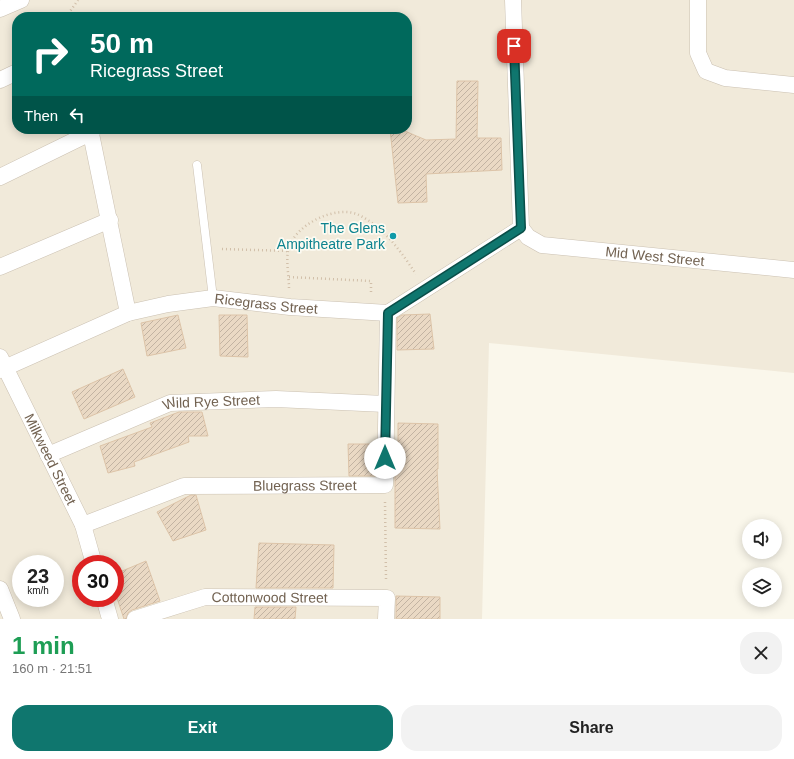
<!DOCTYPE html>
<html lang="en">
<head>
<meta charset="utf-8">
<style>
	:root { --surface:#fff; --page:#f2f2f2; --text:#222; --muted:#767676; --accent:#0f766e }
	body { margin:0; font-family:Helvetica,sans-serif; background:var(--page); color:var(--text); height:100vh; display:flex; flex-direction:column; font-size:15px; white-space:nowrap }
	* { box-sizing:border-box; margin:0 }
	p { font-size:13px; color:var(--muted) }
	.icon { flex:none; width:22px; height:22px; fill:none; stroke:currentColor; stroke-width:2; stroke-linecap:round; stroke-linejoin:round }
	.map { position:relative; height:619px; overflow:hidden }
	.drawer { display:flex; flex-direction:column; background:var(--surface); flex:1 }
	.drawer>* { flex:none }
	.hud { position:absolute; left:12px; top:12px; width:400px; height:122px; border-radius:16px; box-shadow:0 2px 10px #0003; background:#00695c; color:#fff; overflow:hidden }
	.tools { position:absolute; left:742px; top:519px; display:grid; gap:8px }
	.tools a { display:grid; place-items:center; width:40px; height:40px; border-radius:50%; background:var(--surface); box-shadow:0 2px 10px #0003; font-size:20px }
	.speed { position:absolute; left:12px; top:555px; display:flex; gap:8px; font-size:20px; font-weight:700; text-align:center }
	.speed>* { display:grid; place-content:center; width:52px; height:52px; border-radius:50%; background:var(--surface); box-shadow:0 2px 10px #0003; line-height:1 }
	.speed small { font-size:10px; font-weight:400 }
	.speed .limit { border:6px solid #d22; background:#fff; color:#111 }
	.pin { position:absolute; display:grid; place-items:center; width:34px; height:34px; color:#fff; margin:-17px; border-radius:8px; box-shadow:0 2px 6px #0006 }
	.me { position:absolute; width:44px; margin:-22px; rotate:0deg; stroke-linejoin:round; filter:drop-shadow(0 0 3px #0008) }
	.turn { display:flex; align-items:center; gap:14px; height:84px; padding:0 12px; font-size:18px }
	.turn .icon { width:52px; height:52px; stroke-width:2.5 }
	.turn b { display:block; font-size:28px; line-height:34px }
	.then { display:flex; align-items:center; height:38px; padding:0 12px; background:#0003; gap:8px; font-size:15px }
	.round { display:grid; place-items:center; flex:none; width:42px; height:42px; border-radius:16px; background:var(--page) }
	.headline { display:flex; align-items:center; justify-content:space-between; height:68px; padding:0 12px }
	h1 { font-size:24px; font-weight:800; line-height:30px; color:#1e9e55 }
	.button { display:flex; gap:8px; margin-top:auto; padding:8px 12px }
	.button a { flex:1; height:46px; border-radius:16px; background:var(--accent); color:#fff; font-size:16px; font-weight:800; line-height:46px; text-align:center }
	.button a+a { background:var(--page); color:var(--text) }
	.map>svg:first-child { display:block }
	.residential { fill:#f1eada; fill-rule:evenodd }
	.building { fill:url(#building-hatch); stroke:#ddc4a8 }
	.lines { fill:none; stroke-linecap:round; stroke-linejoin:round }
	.service-casing { stroke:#cbc1b2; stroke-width:9 }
	.minor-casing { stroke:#cbc1b2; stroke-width:17 }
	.path { stroke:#d1bfa9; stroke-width:2.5; stroke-dasharray:1 3; stroke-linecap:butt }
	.service { stroke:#fff; stroke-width:8 }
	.minor { stroke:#fff; stroke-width:16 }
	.route-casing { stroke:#0a4d48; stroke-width:10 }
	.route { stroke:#0f766e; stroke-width:7 }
	.culture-dot { fill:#0f9aa8; stroke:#fdfaf1; stroke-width:1.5 }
	.labels { text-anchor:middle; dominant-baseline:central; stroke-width:3.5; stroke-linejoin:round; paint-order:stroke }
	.culture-label { font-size:14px; fill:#0d838f; stroke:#fdfaf1; text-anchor:end }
	.street-label { font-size:14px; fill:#726251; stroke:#fdfaf1 }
</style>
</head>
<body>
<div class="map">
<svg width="794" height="619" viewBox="0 0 794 619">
	<defs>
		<pattern id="building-hatch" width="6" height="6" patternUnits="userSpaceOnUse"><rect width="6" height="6" fill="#ead9c4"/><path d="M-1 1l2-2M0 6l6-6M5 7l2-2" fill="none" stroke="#c2b3a2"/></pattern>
	</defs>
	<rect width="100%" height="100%" fill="#faf7eb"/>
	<path class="residential" d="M0 0H794V373L489 343 482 619H0ZM17 17H407V129H17ZM21 564H55V598H21ZM81 564H115V598H81Z"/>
	<g class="building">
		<path d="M457 81H478L477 138H501L502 170 426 174 427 202 398 203 390 129H400L426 140 456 139Z"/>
		<path d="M430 314 434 349 397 350V318L402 315Z"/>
		<path d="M178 315 186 348 147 356 141 323Z"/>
		<path d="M219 315H247L248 357 220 356Z"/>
		<path d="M123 369 135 397 84 419 72 392Z"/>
		<path d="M179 412H202L208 436H188L189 442 134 462 135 466 108 473 100 446 152 427 150 423Z"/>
		<path d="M398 423 438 424V469H437L440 529 395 528V444H398Z"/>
		<path d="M348 444H376V476H349Z"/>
		<path d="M191 495H196L206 530 173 541 157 512Z"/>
		<path d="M259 543 334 545 333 588H256Z"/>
		<path d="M146 561 160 601 132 610 128 613 126 619H124L115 592V574Z"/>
		<path d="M396 596 440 597V619H396Z"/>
		<path d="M255 607H296L295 619H254Z"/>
	</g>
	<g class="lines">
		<g class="service-casing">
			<path id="service" d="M197 165 213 298"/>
		</g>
		<g class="minor-casing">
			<g id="minor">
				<path d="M513 0 521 228"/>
				<path d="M698 0V53L706 71 725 78 794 85"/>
				<path d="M0 9 21 0"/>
				<path d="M0 80 17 72"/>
				<path d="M90 129 128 313"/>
				<path d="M0 177 92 132"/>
				<path id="s1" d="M521 228 528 237 542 245 794 270"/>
				<path d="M0 267 110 220"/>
				<path id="s2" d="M0 357 83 525 94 564"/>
				<path id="s3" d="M0 370 128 313 168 304 213 298 290 307 388 313 521 228"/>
				<path id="s4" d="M48 455 170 403 276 399 385 404"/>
				<path id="s5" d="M83 525 184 486 385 485 388 313"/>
				<path d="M0 589 12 619"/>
				<path d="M104 598 110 619"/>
				<path id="s6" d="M135 619 205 597 387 598 386 619"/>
			</g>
		</g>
		<g class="path">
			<path d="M66 17 78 0"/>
			<path d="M222 249 288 251"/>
			<path d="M289 277 371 281V293"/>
			<path d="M289 288C289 277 286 262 288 251 293 225 336 204 359 215 385 228 401 252 416 274"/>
			<path d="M385 502 386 579"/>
		</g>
		<use href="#service" class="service"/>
		<use href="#minor" class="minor"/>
	</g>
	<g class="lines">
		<g class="route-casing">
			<path id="route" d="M385 458 388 313 521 228 514 46"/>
		</g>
		<use href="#route" class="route"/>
	</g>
	<circle class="culture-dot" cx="393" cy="236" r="4"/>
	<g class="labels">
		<g class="culture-label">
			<text x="385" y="228">The Glens<tspan x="385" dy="16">Ampitheatre Park</tspan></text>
		</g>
		<g class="street-label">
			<text stroke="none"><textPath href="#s1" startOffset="141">Mid West Street</textPath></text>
			<text stroke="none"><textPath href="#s3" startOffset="280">Ricegrass Street</textPath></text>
			<text stroke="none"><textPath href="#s4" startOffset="174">Wild Rye Street</textPath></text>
			<text stroke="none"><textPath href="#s2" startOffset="114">Milkweed Street</textPath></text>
			<text stroke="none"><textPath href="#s5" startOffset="229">Bluegrass Street</textPath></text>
			<text stroke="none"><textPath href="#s6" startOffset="138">Cottonwood Street</textPath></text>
		</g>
	</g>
</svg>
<div class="tools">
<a><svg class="icon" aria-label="sound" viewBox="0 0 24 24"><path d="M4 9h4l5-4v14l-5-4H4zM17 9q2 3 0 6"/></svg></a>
<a><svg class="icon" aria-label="layers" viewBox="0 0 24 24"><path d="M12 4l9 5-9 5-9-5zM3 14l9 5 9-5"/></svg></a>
</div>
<div class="speed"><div>23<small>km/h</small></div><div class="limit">30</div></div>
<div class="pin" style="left:514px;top:46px;background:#d93025"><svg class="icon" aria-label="arrive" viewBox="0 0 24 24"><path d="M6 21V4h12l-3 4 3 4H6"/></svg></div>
<svg class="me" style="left:385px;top:458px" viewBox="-20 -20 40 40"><circle r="19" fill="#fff"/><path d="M0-13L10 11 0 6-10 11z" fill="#0f766e"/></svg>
<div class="hud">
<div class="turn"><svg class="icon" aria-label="right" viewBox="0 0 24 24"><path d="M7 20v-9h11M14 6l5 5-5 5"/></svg><div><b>50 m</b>Ricegrass Street</div></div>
<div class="then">Then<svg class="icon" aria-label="left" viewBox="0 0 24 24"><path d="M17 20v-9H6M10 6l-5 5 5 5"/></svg></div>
</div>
</div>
<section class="drawer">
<div class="headline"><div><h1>1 min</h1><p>160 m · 21:51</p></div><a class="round"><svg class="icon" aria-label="close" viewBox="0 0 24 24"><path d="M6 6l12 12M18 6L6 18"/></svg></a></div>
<div class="button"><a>Exit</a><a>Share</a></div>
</section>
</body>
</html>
